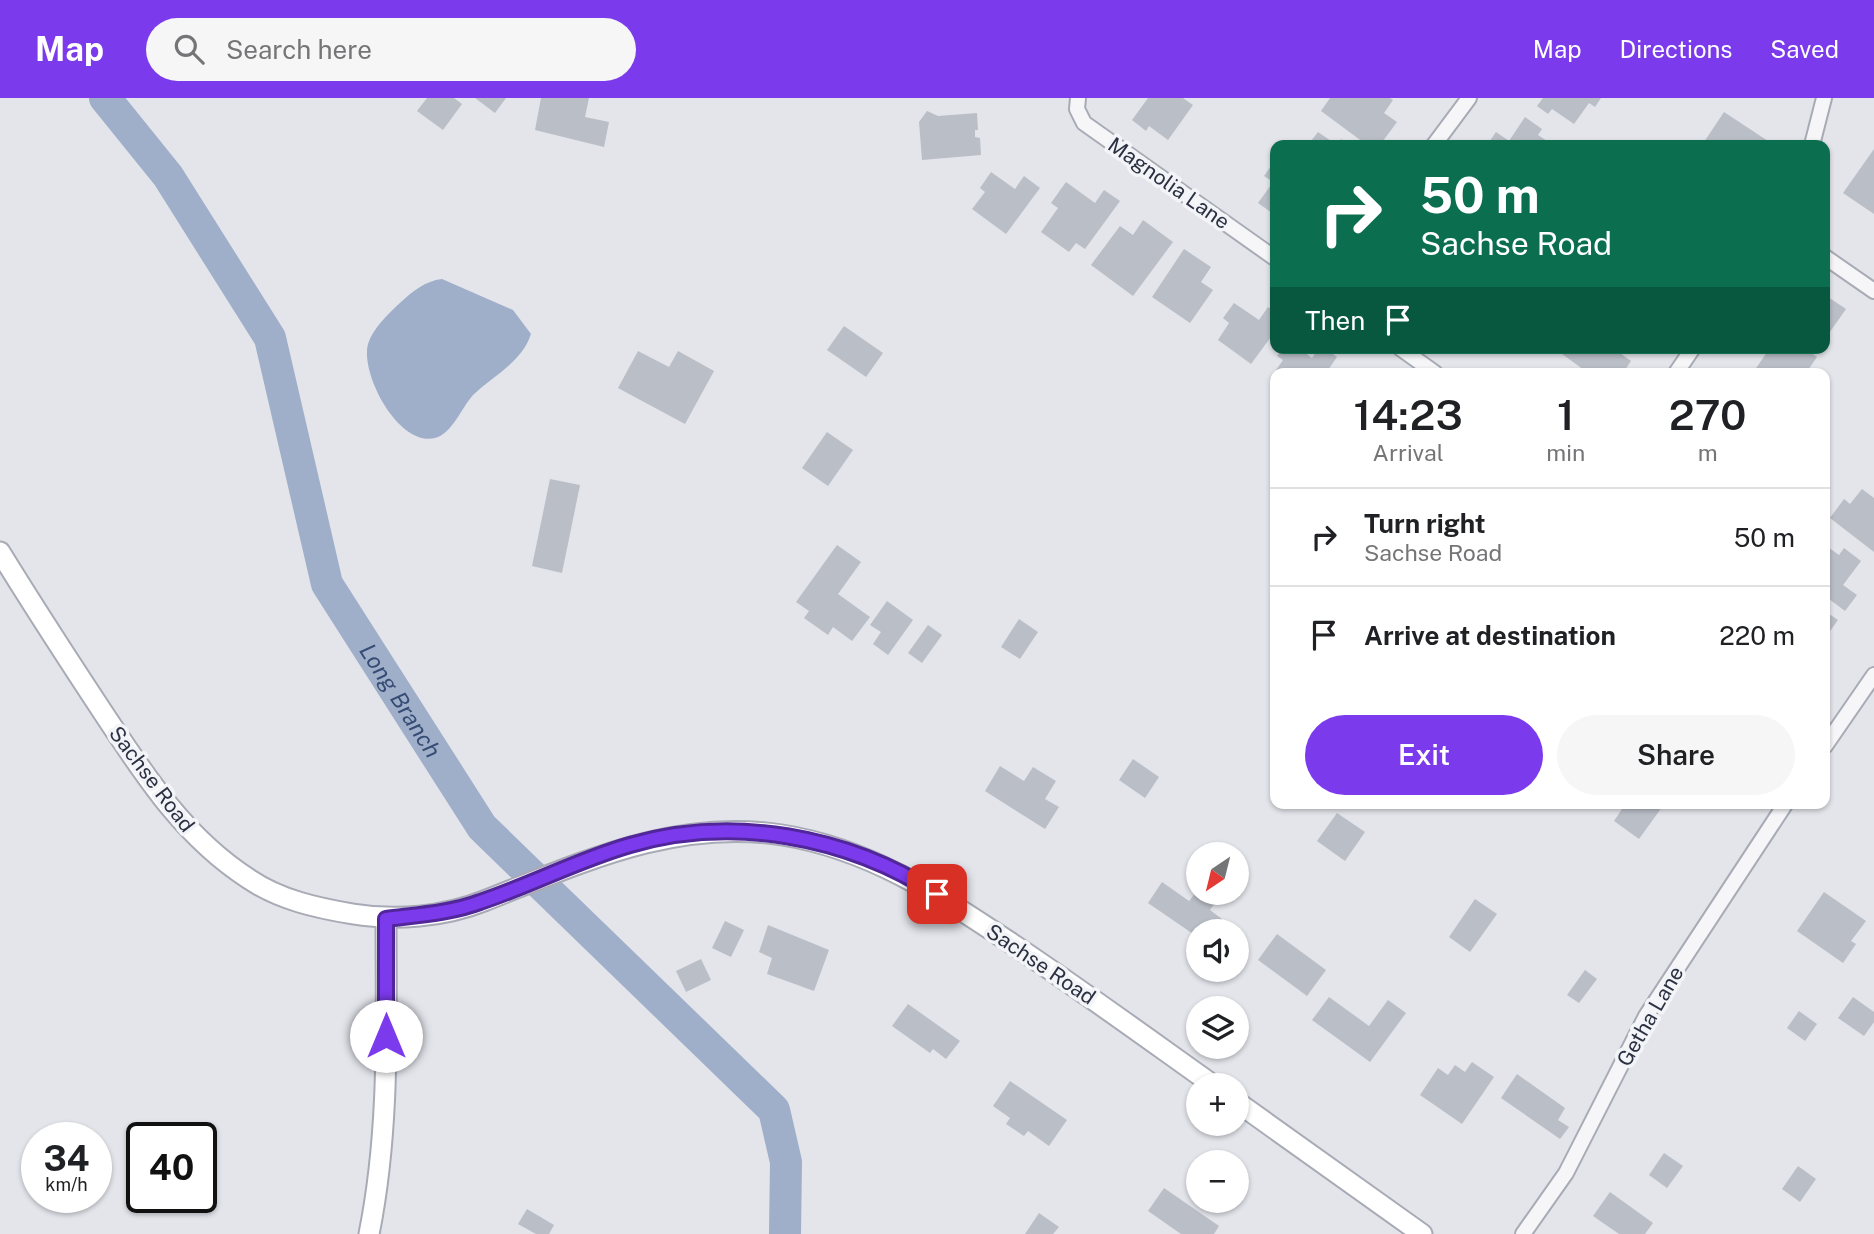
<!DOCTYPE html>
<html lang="en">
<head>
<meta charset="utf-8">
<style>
	:root { --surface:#fff; --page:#f6f6f6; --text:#202124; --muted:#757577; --line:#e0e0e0; --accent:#7c3aed }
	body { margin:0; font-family:"Public Sans",sans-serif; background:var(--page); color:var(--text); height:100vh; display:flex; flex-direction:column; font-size:26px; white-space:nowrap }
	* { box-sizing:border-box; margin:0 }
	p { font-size:23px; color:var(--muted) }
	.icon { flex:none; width:38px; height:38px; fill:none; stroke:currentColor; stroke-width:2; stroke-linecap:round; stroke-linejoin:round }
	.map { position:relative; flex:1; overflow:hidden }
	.sheet { position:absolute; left:1270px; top:270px; width:560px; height:441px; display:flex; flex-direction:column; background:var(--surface); border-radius:14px; box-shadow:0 2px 5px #0004 }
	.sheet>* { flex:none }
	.hud { position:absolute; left:1270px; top:42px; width:560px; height:214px; border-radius:14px; box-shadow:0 2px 5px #0004; background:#0b6e4f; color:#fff; overflow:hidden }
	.needle { width:46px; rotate:215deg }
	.buttons { position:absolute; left:1186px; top:744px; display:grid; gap:14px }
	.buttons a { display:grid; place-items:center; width:63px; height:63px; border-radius:50%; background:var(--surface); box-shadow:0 2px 5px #0004; font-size:35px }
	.speed { position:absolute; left:21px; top:1024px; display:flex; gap:14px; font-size:35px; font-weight:700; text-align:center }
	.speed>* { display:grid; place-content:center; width:91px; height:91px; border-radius:50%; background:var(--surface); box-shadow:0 2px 5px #0004; line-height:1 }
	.speed small { font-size:18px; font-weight:400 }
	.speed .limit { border:4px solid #111; border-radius:10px; background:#fff; color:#111 }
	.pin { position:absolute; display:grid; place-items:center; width:60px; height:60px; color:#fff; margin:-30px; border-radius:14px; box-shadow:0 4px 10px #0006 }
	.me { position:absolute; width:77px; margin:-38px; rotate:0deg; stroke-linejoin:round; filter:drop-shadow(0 0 5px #0008) }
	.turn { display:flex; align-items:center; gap:24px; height:147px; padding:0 35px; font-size:32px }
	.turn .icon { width:91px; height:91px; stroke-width:2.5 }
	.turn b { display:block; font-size:49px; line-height:60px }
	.then { display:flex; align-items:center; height:66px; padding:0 35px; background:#0003; gap:14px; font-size:26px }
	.eta { display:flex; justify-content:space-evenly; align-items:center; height:119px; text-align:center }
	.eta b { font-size:42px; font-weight:600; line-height:49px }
	.button { display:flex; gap:14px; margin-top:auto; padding:14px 35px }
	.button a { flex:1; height:80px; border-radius:42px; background:var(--accent); color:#fff; font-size:28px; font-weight:600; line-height:80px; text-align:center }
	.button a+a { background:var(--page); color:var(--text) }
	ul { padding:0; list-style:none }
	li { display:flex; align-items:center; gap:21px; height:98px; padding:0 35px; border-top:2px solid var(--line) }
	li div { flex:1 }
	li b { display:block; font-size:26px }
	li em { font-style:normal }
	header { display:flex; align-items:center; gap:42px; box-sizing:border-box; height:98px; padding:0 35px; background:var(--accent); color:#fff }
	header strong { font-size:33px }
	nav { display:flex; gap:38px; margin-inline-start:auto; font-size:24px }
	.search { width:490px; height:63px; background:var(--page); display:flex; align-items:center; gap:18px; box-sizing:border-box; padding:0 24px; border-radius:38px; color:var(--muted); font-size:26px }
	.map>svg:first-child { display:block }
	.water { fill:#9fafc9 }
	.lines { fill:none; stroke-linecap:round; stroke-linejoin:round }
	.river { stroke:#9fafc9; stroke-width:32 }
	.building { fill:#babec7 }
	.street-casing { stroke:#a8abb5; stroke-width:18 }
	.secondary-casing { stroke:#a8abb5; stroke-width:23 }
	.street { stroke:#f6f6f9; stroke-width:14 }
	.secondary { stroke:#fff; stroke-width:19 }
	.route-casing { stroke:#51269a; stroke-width:18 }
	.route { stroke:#7c3aed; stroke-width:12 }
	.labels { text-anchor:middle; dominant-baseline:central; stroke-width:7; stroke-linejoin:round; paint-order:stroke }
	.street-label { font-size:21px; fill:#2b3142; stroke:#f3f4f8 }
	.water-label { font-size:23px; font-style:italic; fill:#364c75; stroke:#f3f4f8 }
</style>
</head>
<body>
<header>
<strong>Map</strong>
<div class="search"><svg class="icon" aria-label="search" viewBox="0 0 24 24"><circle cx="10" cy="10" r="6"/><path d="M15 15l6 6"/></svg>Search here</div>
<nav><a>Map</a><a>Directions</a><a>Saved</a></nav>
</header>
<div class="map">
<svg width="1874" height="1136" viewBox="0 0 1874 1136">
	<rect width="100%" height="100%" fill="#e3e5eb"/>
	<path class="water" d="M442 181 513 212 531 236C522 264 494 277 473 297 462 309 452 336 435 340 398 349 360 275 368 246 373 230 389 215 401 204 413 193 425 183 442 181Z"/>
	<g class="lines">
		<path class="river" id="s1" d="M105 0 168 78 270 240 327 486 482 729 774 1012 786 1064 785 1136"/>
	</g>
	<g class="building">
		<path d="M427 0H454L462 6 443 32 417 13Z"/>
		<path d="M475 0H506L495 15Z"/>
		<path d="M541 0H589L585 19 609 24 604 49 535 32Z"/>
		<path d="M1148 0H1183L1193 7 1168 42 1149 28 1146 33 1132 22Z"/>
		<path d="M1330 0H1390L1393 2 1384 15 1397 24 1380 47H1367L1321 13Z"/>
		<path d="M1543 0H1601L1595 9 1589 5 1574 26 1552 11 1548 16 1537 8Z"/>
		<path d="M927 13 938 18 977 15 978 32H975V39L980 40 981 57 922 62 919 24Z"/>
		<path d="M1724 14 1771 45 1769 47H1702Z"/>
		<path d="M1525 19 1542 31 1538 37 1553 47H1487L1496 34 1509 43Z"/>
		<path d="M1318 34 1337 47 1341 41 1350 47H1308Z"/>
		<path d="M1874 51V116L1843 95Z"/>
		<path d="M1273 65 1276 66V118L1258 105 1273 84 1264 78Z"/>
		<path d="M991 74 1015 91 1024 78 1040 90 1006 136 972 111 985 94 980 90Z"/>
		<path d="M1066 84 1095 105 1104 92 1120 103 1085 151 1076 145 1069 154 1041 134 1058 110 1051 105Z"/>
		<path d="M1143 122 1173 144 1133 198 1091 167 1120 128 1133 137Z"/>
		<path d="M1184 151 1211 169 1201 184 1213 192 1190 225 1152 199Z"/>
		<path d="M1825 197 1846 211 1825 241Z"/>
		<path d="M1234 205 1259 222 1268 209 1276 215V232L1251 266 1218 242 1229 225 1223 220Z"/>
		<path d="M844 228 883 255 866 279 827 252Z"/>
		<path d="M1283 250H1299L1312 260 1319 250H1325L1337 259 1326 275H1276V285L1270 281 1283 262 1277 258Z"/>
		<path d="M1554 250H1613L1631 263 1623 275 1611 272 1609 275H1588Z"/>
		<path d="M1770 250H1805L1817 259 1806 275H1757L1754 273Z"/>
		<path d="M638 253 669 269 678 253 714 273 685 326 618 290Z"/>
		<path d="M827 334 853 352 828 388 802 370Z"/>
		<path d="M550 381 580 387 562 475 532 468Z"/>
		<path d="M1862 391 1874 400V454L1830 420 1844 401 1850 406Z"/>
		<path d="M837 447 861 464 838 496 870 519 852 543 833 529 828 537 804 520 809 513 796 504Z"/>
		<path d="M1825 447 1839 457 1844 450 1861 463 1843 487 1857 497 1845 513 1825 498Z"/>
		<path d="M887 503 913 522 888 557 873 546 881 534 870 527Z"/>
		<path d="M1825 513 1838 522 1825 540Z"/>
		<path d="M1019 521 1038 534 1020 561 1001 549Z"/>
		<path d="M928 527 942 537 922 565 908 555Z"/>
		<path d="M1133 661 1159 679 1145 700 1119 682Z"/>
		<path d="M1000 668 1024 683 1033 669 1056 683 1045 701 1059 709 1045 731 985 693Z"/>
		<path d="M1626 705H1665L1639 741 1614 723Z"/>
		<path d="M1337 715 1365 734 1345 763 1317 743Z"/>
		<path d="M1162 784 1189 803 1197 793 1215 805 1210 812 1222 821 1214 833H1199V840L1148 805Z"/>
		<path d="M1824 794 1866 823 1851 843 1856 846 1843 865 1797 833Z"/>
		<path d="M1475 801 1497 816 1470 854 1449 839Z"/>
		<path d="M725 823 744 832 731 859 712 850Z"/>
		<path d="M768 827 829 852 814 893 767 876 772 860 759 854Z"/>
		<path d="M1277 836 1326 872 1307 898 1258 862Z"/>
		<path d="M701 861 711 882 686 894 676 873Z"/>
		<path d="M1585 872 1597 881 1579 905 1567 897Z"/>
		<path d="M1329 899 1369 928 1388 902 1406 915 1370 964 1312 922Z"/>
		<path d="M1853 899 1874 914V924L1864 938 1838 920Z"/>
		<path d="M908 906 960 943 946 961 933 951 930 955 892 928Z"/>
		<path d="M1799 913 1817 926 1805 943 1787 930Z"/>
		<path d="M1472 964 1494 979 1462 1026 1420 997 1438 970 1448 977 1455 967 1465 974Z"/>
		<path d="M1517 976 1565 1010 1558 1022 1569 1029 1560 1041 1501 1000Z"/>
		<path d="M1010 983 1067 1022 1049 1048 1028 1033 1024 1038 1006 1026 1010 1020 993 1008Z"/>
		<path d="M1664 1055 1683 1068 1667 1090 1649 1077Z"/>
		<path d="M1798 1068 1816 1081 1800 1104 1782 1091Z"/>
		<path d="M1164 1090 1219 1128 1214 1136H1181L1148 1113Z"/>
		<path d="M1610 1094 1653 1125 1645 1136H1619L1593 1118Z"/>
		<path d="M527 1111 554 1127 549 1136H536L518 1126Z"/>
		<path d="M1039 1115 1059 1129 1053 1136H1025Z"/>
	</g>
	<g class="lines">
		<g class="street-casing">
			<g id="street">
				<path d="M1078 0 1077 11 1084 25 1276 161"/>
				<path d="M1434 47 1469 0"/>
				<path d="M1812 47 1824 0"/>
				<path d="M1825 159 1874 193"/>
				<path d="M1400 250 1435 275"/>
				<path d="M1676 275 1693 250"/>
				<path d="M1825 648 1874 577"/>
				<path d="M1523 1136 1566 1075 1646 918 1786 705"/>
			</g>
		</g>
		<g class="secondary-casing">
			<g id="secondary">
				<path d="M0 454C34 509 69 563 104 616 145 678 185 740 249 781 280 802 317 810 353 816 395 823 444 819 484 803 581 765 675 720 782 737 871 751 940 798 1014 847 1081 892 1147 940 1213 987"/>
				<path d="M1237 1004 1422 1136"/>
				<path d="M369 1136C390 1032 386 927 386 821"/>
			</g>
		</g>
		<use href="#street" class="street"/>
		<use href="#secondary" class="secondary"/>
	</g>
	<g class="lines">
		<g class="route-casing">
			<path id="route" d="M386 938V821C417 817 451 815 480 804 531 787 578 762 630 747 733 717 847 738 937 796"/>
		</g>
		<use href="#route" class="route"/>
	</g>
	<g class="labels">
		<g class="street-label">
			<text transform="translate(1169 85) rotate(35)">Magnolia Lane</text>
			<text transform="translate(152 681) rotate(53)">Sachse Road</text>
			<text transform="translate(1041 866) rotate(34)">Sachse Road</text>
			<text transform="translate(1650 918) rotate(-60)">Getha Lane</text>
		</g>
		<g class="water-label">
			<text stroke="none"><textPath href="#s1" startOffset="682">Long Branch</textPath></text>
		</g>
	</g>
</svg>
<div class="buttons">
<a><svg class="needle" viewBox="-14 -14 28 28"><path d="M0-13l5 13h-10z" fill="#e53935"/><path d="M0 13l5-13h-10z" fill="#757577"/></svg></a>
<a><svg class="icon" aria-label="sound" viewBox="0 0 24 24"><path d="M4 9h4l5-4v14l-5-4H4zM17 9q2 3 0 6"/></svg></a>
<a><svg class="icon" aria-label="layers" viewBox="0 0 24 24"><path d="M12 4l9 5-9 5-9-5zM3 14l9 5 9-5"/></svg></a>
<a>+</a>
<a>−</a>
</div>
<div class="speed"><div>34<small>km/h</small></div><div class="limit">40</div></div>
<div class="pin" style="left:937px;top:796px;background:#d93025"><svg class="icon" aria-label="arrive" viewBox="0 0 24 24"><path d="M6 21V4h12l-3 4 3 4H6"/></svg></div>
<svg class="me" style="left:386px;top:938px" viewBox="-20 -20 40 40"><circle r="19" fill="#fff"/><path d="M0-13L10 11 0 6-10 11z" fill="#7c3aed"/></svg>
<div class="hud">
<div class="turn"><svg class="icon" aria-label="right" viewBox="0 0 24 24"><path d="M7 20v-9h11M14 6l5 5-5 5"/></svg><div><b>50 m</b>Sachse Road</div></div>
<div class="then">Then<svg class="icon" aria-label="arrive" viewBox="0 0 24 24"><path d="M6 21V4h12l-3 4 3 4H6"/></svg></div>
</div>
<section class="sheet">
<div class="eta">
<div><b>14:23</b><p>Arrival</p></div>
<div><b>1</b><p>min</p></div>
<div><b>270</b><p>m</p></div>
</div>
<ul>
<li><svg class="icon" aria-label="right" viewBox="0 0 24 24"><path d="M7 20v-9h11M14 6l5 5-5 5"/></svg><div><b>Turn right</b><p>Sachse Road</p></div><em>50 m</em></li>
<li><svg class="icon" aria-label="arrive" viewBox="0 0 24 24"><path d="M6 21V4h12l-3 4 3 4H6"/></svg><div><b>Arrive at destination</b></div><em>220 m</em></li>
</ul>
<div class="button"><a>Exit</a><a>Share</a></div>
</section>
</div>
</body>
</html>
